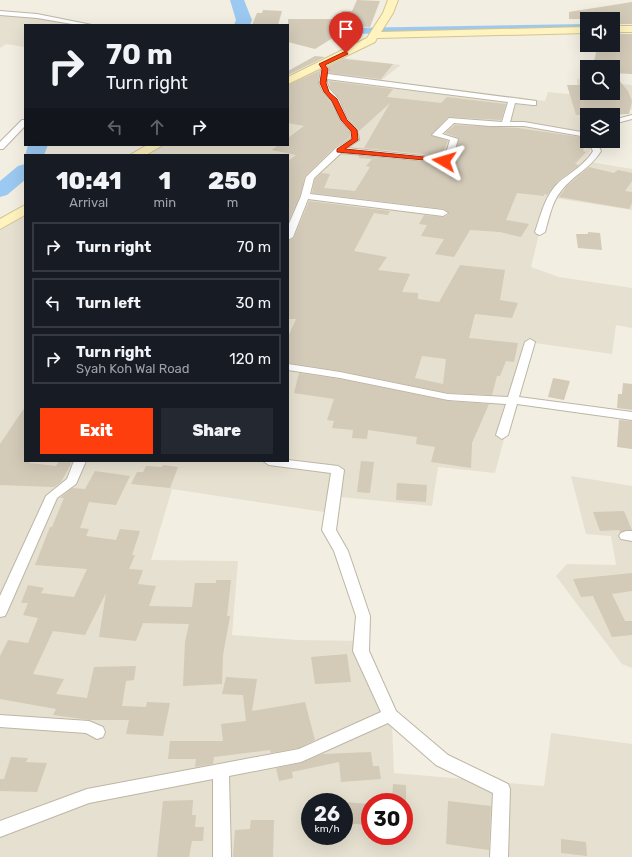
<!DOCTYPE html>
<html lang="en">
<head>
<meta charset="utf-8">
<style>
	:root { --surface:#171b24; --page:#242831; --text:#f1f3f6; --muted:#9ea1a6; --line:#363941; --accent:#fe3f0d }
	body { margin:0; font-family:Rubik,sans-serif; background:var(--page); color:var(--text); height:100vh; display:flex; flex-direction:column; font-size:15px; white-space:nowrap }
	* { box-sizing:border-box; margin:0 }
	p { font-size:13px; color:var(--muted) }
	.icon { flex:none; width:22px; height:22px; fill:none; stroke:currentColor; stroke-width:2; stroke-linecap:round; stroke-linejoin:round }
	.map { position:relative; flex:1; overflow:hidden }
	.panel { position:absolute; left:24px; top:154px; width:265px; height:308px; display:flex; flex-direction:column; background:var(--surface); border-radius:0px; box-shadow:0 4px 16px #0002 }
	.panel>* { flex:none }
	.top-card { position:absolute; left:24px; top:24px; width:265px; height:122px; border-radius:0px; box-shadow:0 4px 16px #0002; background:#171b24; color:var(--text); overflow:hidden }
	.buttons { position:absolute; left:580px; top:12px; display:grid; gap:8px }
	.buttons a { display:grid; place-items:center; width:40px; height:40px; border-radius:0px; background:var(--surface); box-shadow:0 4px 16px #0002; font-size:20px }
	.speed { position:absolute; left:301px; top:793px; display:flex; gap:8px; font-size:20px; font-weight:700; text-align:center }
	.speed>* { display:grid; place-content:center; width:52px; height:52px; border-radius:50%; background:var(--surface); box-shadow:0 4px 16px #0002; line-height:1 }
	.speed small { font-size:10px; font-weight:400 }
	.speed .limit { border:6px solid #d22; background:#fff; color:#111 }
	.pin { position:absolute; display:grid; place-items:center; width:34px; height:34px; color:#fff; margin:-41px -17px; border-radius:50% 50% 50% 0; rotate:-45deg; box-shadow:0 0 4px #0007 }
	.pin .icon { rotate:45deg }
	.me { position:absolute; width:44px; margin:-22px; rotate:277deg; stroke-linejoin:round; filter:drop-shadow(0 0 3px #0008) }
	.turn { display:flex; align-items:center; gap:14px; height:84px; padding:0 16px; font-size:18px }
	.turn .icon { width:52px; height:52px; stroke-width:2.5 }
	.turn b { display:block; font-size:28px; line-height:34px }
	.lanes { display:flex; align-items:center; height:38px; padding:0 16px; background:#0003; justify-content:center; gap:20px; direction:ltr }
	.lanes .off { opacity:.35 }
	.eta { display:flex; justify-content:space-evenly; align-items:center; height:68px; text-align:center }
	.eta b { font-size:24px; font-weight:800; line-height:28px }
	.cta { display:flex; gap:8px; margin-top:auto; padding:8px 16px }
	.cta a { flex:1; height:46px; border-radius:0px; background:var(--accent); color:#fff; font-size:16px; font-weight:800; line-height:46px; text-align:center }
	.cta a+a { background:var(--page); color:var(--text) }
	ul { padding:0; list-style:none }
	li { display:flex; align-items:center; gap:12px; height:50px; margin:0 8px 6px; padding:0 8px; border:2px solid var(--line); border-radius:0px }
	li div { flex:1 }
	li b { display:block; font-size:15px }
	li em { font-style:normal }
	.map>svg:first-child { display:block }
	.residential { fill:#e6e0d0; fill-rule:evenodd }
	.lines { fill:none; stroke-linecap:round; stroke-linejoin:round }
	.canal { fill:#9cc9f1; fill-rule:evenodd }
	.river { fill:#9cc9f1; fill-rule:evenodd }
	.building { fill:#d3cab8; fill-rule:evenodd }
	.street-casing { stroke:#bdb6a5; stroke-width:2 }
	.secondary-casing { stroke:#d3c591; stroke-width:2 }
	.street { fill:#fff; fill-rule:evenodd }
	.secondary { fill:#fff3bf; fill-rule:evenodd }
	.route { fill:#fe3f0d; stroke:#a52908 }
</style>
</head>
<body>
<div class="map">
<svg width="632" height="857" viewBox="0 0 632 857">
	<rect width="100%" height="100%" fill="#f2eee2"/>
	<g class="residential">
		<path d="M0 13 37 15 92 25H25V47L6 44 0 48Z"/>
		<path d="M337 57 401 65 375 85 499 98 510 96 545 101 548 92 579 95 577 79 587 80V93H613V83L632 85V109L629 111 613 119V115H587V141H591L590 151 584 161 632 169V210L548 197 531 267 559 277 632 288V328L616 325 612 354 528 342 517 390 495 473 438 467 432 506 330 496 324 512 172 489 151 560 238 561 232 635 298 640 365 641 392 724 394 773 544 786 551 733 632 744V857H0V225L25 209V461H288V155H136L157 145H288V81ZM310 802H344V836H310ZM370 802H404V836H370Z"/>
		<path d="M571 476 632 486V668L622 664 556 576 567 564 616 565 611 536 586 534Z"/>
	</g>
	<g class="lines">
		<path class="canal" d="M587 24V30L288 35V29Z"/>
		<g class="river">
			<path d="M230 0H244L252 20 250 25H234L236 20Z"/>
			<path d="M28 145H48L44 155 25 156Z"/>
			<path d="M25 164V180L7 195 0 197V181L18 166Z"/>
		</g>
	</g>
	<g class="building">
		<path d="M357 0 380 1 370 27 352 26 315 49 288 42V19H339L342 11H352Z"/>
		<path d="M632 2V24H613V19H569V12Z"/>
		<path d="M263 10 282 11 278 25H252L257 13H262Z"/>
		<path d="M613 34H632V74L613 73 628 91 632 101 629 114 576 115 567 85H587V94L613 97V64L593 65 598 45H613Z"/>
		<path d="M315 56 325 57 288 75V71Z"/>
		<path d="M343 59 393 64 381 79 330 73 329 66Z"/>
		<path d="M319 71 318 83 322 93 331 102 339 121 349 132V138L335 147 305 176 300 196 288 222V161L296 155 272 150 278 145H288V138L304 126 288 123V85Z"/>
		<path d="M329 81 393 89 387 97 441 103 447 97 506 104 501 120 448 117 431 135 448 141 441 156 364 148 390 103 359 131 348 117 340 99 330 87Z"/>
		<path d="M455 125 518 128 587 138 583 151 586 152 575 164 579 165 558 181 547 195 544 194V196L517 193 506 220 529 224 521 237 500 232 470 230 454 257 435 254 444 239 421 236 427 225 419 224 424 215 444 217 449 214 444 209 312 193 315 179 321 173 330 174 324 188 355 191 370 167 366 166 372 159 359 158V156L448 164 455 153 459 138 445 133Z"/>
		<path d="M589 167 614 173 618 170 632 173V181L625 191 632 192V203L629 209 559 197 567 186Z"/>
		<path d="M309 201 390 211 388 215 374 213 354 251 387 257 378 270 410 274 402 292 418 293V299L439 302 460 265 505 270 500 300 518 303 512 318 475 314 469 338 518 343 514 362 506 361 500 376H497L492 395 448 393 340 371 288 363V337L296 319H288V241L294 238ZM422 356 446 359 443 384 415 378Z"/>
		<path d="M588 232 600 233 602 250 578 248 576 234H588Z"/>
		<path d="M299 373 340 379 448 401 489 404 472 443 471 468 431 462 435 447 416 444 417 437 368 430 367 439 352 438 353 430 332 428 334 421 327 420 334 399 294 393Z"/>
		<path d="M553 378 570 381 564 400 548 397Z"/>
		<path d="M623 383 632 384V410L617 408 618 394H622Z"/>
		<path d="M25 407V461H31L29 463 56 466 59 461 72 462 61 482 54 487 0 485V444Z"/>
		<path d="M619 420 632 421V449L617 447Z"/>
		<path d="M361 461 374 462 370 493 357 492Z"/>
		<path d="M163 465 178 467 170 488 131 484 137 472H143L146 466 162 467Z"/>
		<path d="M95 471 130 476 116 505 89 502 80 528 89 529 86 536 116 540 120 529 140 531 132 555H135L129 569 143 570 138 584 156 586 149 606 192 607 195 583H216V580H231L227 616H230L223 655 222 684 183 686 185 642 189 624 143 623 136 641 99 637 106 593 85 635 53 631 33 674 64 679 56 694 87 698 94 667 136 666 134 680 126 681 122 706 146 707 147 702 170 703 163 736 126 734 129 720H90L53 715 56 709 0 699V656L8 640 28 643 38 618 23 615 28 603H21L28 585 44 588 41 593 74 597 87 569 35 565 50 527H52L64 498H60L72 488 85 489Z"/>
		<path d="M397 483 427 485 426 502 396 500Z"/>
		<path d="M624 511 632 530 620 532 619 530 600 531 593 512Z"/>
		<path d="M632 573V591L612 594 625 621H632V635L612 637 593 596 581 597 573 579Z"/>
		<path d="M347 654 351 682 315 684 311 657Z"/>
		<path d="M226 677 257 679 252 711 305 702 315 740 299 748 271 753 270 750 214 757 213 764 195 767 196 759H168L170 741H223L221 724 246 721 243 695 222 694Z"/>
		<path d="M371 752 373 766H379L381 779 341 782 339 762 292 772 293 778 279 781 276 768 301 763 322 754Z"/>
		<path d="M11 757 28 758 26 762 47 763 37 792 0 791V779H4Z"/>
		<path d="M393 784 406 785V802H392Z"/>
		<path d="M193 800 192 815H196L195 827H204L203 841H192L189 857H157L163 801Z"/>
		<path d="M448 801 491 806 489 850 446 844Z"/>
		<path d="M344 802 370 804V825L344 823Z"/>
		<path d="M251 820H274L273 857H233L235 830 250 829Z"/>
		<path d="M561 839 586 842 587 856 561 853Z"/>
	</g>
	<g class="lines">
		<g class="street-casing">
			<g id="street">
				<path d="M0 11 37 14 92 25H78L37 18 0 15Z"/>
				<path d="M319 63H325L329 69 328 74 536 101V105H533L515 103 510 122H524L587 133V137L524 126H490L454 123 442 134 458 139 454 153 447 163 341 153 314 178 310 194 443 210 448 213 443 216 308 199 293 237 288 240V226L301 196 306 177 336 148 351 139 350 131 340 120 332 101 323 92 319 83 321 69 318 65ZM327 79 508 102 502 122 449 118 432 135 450 140 446 153 442 158 347 148 359 140C358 127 353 128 347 118 344 113 342 106 339 100 334 92 326 89 327 79Z"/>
				<path d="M632 115V119L613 124V120Z"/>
				<path d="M22 120H25V126L3 149H0V142Z"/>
				<path d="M588 141H596L601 151C591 168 573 175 561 191 552 202 549 218 545 232L540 235 537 234 535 232C541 215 545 195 559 182 571 172 585 165 593 151Z"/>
				<path d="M530 339 535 342 519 397 632 412V420L517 404 508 435 502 439 496 435 506 404 448 400 340 378 288 370V364L340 372 448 394 508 397 525 342Z"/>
				<path d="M288 460 338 466 344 470 336 530 348 551 370 616 369 651 396 711 448 755 508 784 510 789 508 857H490L493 793 436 765 388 723 301 762 229 776 231 857H213V779L89 803 0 837V821L87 789 299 749 381 712 353 651 356 616 334 551 322 530 331 473 269 465 263 461H288Z"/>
				<path d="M74 461H86L76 484 57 498 7 612 5 616 0 617V596L46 496 67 479Z"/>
				<path d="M626 531H632V541L621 539 619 536 621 533Z"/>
				<path d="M0 715 89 721 103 727 105 732 103 737 97 739 86 733 0 727Z"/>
			</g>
		</g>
		<g class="secondary-casing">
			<g id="secondary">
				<path d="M388 0H398L393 13 381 32 587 27V33L377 38 375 42 288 84V77L367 38 383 13Z"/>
				<rect x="613" y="26" width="19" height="6"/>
				<path d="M147 145H163L146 155H130Z"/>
				<path d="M25 205V215L0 229V219Z"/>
			</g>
		</g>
		<use href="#street" class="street"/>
		<use href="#secondary" class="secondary"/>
	</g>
	<path class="route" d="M346 51 348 54 325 65 328 69 326 83 329 92 337 99 347 120 357 130 358 140 345 149 444 159 447 161 446 162 337 152V149L352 139 351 131 341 120 332 101 324 92 320 83 322 69 319 64Z"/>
</svg>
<div class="buttons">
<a><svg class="icon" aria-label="sound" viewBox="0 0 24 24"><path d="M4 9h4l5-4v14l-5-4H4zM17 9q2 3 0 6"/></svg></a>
<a><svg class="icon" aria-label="search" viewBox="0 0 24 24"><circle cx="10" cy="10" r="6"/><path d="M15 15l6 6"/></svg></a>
<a><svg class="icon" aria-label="layers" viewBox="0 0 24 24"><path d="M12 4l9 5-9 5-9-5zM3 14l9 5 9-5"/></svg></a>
</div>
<div class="speed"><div>26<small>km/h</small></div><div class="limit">30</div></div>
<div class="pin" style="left:346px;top:53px;background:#d93025"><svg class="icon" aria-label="arrive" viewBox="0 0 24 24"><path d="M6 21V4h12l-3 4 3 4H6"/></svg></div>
<svg class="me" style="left:444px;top:161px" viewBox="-20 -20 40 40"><path d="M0-17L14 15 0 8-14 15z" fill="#fe3f0d" stroke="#fff" stroke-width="4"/></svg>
<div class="top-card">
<div class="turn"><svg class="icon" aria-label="right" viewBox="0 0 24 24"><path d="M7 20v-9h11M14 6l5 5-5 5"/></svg><div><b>70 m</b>Turn right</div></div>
<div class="lanes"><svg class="icon off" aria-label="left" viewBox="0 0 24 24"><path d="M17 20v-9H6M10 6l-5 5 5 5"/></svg><svg class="icon off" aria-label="ahead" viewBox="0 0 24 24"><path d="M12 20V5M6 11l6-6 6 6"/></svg><svg class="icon" aria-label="right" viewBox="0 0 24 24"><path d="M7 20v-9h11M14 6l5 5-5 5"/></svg></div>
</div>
<section class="panel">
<div class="eta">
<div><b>10:41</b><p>Arrival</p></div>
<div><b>1</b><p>min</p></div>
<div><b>250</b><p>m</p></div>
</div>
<ul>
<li><svg class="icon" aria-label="right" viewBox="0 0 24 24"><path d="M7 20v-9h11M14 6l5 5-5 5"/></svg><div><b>Turn right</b></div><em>70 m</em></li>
<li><svg class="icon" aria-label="left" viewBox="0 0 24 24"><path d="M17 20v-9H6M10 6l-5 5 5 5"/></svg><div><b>Turn left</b></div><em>30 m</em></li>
<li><svg class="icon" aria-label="right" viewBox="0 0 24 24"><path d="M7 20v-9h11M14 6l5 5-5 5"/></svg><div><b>Turn right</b><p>Syah Koh Wal Road</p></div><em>120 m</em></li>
</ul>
<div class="cta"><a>Exit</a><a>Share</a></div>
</section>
</div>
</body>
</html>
